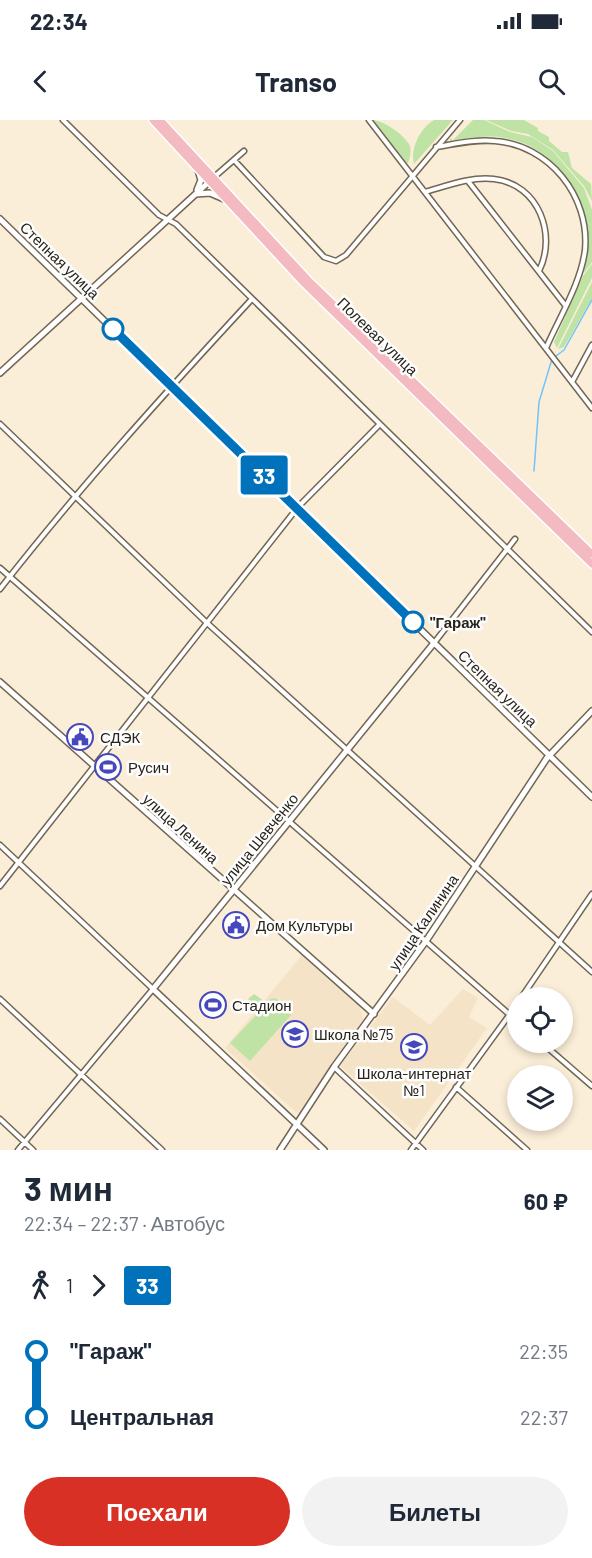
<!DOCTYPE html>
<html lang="ru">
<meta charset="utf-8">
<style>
body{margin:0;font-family:Barlow,sans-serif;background:#f2f2f3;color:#1f2937;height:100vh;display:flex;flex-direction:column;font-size:22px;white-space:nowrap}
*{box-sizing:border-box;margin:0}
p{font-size:20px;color:#747a83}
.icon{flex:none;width:33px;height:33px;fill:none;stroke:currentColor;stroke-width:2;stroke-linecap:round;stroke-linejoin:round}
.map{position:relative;height:1030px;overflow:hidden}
.side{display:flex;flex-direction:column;background:#fff;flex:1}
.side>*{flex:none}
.badge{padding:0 12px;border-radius:4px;font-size:21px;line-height:39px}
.tools{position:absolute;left:507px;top:867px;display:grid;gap:12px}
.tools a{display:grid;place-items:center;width:66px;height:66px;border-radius:50%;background:#fff;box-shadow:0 3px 9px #0003;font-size:30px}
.map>.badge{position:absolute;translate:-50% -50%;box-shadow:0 0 0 3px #fff}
.legs{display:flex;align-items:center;gap:9px;height:66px;padding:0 24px;font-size:20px}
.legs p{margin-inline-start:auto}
.head{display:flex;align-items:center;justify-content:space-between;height:102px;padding:0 24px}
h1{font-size:33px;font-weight:700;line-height:45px}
.action{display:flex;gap:12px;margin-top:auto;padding:12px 24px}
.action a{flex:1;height:69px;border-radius:36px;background:#d93025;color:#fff;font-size:24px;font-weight:700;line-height:69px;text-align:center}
.action a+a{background:#f2f2f3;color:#1f2937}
ul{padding:0 24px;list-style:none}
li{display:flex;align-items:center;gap:21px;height:66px;font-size:22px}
li i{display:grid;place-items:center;width:9px;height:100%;margin:0 8px;background:currentColor}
li i::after{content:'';width:15px;height:15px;margin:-8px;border:4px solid;border-radius:50%;background:#fff}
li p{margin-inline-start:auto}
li:first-child i{background:linear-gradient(#0000 50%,currentColor 0)}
li:last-child i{background:linear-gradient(currentColor 50%,#0000 0)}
.status{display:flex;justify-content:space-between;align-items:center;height:42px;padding:0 30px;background:#fff;direction:ltr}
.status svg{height:16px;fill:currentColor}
header{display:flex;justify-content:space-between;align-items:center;height:78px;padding:0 24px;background:#fff;font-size:27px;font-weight:700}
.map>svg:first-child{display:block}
</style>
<div class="status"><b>22:34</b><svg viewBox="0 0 49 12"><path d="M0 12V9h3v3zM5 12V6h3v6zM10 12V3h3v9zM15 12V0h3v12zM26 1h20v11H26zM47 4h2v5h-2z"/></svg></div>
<header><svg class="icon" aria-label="back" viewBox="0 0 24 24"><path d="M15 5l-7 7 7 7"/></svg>Transo<svg class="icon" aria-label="search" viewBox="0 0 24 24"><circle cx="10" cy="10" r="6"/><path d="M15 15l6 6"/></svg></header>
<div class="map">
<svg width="592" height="1030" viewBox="0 0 592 1030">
<rect width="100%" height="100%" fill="#fbeed8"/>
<!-- built -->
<path fill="#f4e3c7" d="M302,835l58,52 3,12 -65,95 -73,-66z
M463,869l15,9 -9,19 18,11 -73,103 -74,-65 53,-69 37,28z"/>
<!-- green -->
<path fill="#bee3a5" d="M371,0c12,0 31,13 38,24 3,5 1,14 -1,19h-3z
M434,0h19l-39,44c-4,-15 6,-36 20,-44z
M473,0h11l26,12 22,5 21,14 31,37 8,22v52l-8,11c8,-60 -16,-123 -79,-135 -19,-4 -36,1 -55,3v-3l3,2z
M486,0h38l14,8v3l11,6v4l13,11h6l4,16 19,16 1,17 -8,-15 -31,-36 -25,-16 -17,-3z
M592,144v14l-35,70 -3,-6 29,-66z
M592,162v17l-28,48 -6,2z
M254,874l10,7 11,-3 12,8 4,9 -41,46 -20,-18 30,-32 -12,-12z"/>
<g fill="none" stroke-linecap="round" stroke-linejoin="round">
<!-- stream -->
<path stroke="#6fc4fe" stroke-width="1.5" d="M534,351l5,-69 13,-43 12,-9 28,-50"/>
<defs>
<path id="street" d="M63,0l96,95 17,9 416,408
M369,0l223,288
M436,27c19,-3 39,-8 59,-6 54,4 95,55 90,109 -4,33 -26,68 -39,98
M234,40l90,97 12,4 10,-6 114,-135
M213,58l31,-27
M468,61l97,124
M425,72c21,-6 47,-16 69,-13 45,5 63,56 45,92
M572,262l20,-37
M0,304l206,198 386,350
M0,448l518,454
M0,469c79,-101 164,-195 251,-289
M434,523l81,-104
M0,725l153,144 -135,161
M0,766l298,-379 81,-82
M521,878l71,-104
M0,879l162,151
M541,922l51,44
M334,947l89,83
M456,967l71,63
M0,999l33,31
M411,1030l107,-147"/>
<path id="secondary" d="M197,70l4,-10 -3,-10
M196,74l14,-1 14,6
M0,99l592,578
M0,253l211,-193
M0,562l374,332
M280,1030l54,-83 92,-126 121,-183 45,-47
M324,1030l-171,-161 281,-346"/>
<path id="highway" d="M153,0l151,163 288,281
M160,0l148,160 284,274"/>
</defs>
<!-- street casing -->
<use href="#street" stroke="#726654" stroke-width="7"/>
<!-- secondary casing -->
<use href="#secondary" stroke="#726654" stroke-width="8"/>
<!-- highway casing -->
<use href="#highway" stroke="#fff" stroke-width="10"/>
<!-- street -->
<use href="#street" stroke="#fff" stroke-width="4"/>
<!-- secondary -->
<use href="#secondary" stroke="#fff" stroke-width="5"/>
<!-- highway -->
<use href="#highway" stroke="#f4bac1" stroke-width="7"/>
</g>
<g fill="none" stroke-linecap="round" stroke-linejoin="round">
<defs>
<path id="line-1" d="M113,209l300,293"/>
</defs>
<!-- line-1 casing -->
<use href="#line-1" stroke="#fff" stroke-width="14"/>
<!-- line-1 -->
<use href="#line-1" stroke="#0072bc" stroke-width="9"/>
</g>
<!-- icons -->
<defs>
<symbol id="civic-ring" viewBox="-11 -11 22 22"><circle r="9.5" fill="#fdfdfd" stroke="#4647bc" stroke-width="1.5"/><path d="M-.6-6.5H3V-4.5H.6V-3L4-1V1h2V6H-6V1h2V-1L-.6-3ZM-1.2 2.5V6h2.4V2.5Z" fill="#4647bc"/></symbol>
<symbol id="stadium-ring" viewBox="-11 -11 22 22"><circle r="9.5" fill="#fdfdfd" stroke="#4647bc" stroke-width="1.5"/><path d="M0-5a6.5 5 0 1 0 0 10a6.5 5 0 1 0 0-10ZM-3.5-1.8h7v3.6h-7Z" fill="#4647bc"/></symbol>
<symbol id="school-ring" viewBox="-11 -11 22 22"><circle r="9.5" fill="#fdfdfd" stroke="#4647bc" stroke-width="1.5"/><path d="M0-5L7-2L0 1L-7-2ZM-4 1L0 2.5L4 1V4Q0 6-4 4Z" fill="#4647bc"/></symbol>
</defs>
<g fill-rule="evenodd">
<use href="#civic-ring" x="65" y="602" width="30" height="30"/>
<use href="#stadium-ring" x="93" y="632" width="30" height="30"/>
<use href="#civic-ring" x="221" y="790" width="30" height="30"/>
<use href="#stadium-ring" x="198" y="870" width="30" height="30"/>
<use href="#school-ring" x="280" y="899" width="30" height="30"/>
<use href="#school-ring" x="399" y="912" width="30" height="30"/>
</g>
<!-- markers -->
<g fill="#fff" stroke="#0072bc" stroke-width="3">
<circle cx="113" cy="209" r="10"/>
<circle cx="413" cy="502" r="10"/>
</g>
<g text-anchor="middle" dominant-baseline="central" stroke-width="5" stroke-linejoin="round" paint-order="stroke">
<!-- street labels -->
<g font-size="15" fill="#28231b" stroke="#fdfdfd">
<text transform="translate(60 140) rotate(44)">Степная улица</text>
<text transform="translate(378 216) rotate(44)">Полевая улица</text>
<text transform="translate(498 568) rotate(44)">Степная улица</text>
<text transform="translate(181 708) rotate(42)">улица Ленина</text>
<text transform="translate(259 719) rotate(-51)">улица Шевченко</text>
<text transform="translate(423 802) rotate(-56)">улица Калинина</text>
</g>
<!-- stop labels -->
<g font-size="15" font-weight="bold" fill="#28231b" stroke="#fdfdfd" text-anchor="start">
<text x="430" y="502">"Гараж"</text>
</g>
<!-- poi labels -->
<g font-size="15" fill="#28231b" stroke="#fdfdfd" text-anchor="start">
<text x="100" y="617">СДЭК</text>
<text x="128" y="647">Русич</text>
<text x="256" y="805">Дом Культуры</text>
<text x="232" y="885">Стадион</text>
<text x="314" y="914">Школа №75</text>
<text x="414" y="953" text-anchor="middle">Школа-интернат<tspan x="414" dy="17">№1</tspan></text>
</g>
</g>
</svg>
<div class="tools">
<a><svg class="icon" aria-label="locate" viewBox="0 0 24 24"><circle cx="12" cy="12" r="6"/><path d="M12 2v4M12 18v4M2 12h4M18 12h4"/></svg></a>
<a><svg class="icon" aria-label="layers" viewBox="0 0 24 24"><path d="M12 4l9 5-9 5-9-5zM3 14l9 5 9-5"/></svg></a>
</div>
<b class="badge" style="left:264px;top:355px;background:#0072bc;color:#fff">33</b>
</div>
<section class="side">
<div class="head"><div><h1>3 мин</h1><p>22:34 – 22:37 · Автобус</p></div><b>60 ₽</b></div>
<div class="legs"><svg class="icon" aria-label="walk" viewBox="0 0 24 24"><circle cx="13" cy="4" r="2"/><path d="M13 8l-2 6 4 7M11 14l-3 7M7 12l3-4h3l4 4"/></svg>1<svg class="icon" aria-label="forward" viewBox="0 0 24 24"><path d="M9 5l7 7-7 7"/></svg><b class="badge" style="background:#0072bc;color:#fff">33</b></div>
<ul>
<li><i style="color:#0072bc"></i><b>&quot;Гараж&quot;</b><p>22:35</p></li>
<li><i style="color:#0072bc"></i><b>Центральная</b><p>22:37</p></li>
</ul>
<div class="action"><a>Поехали</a><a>Билеты</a></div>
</section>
